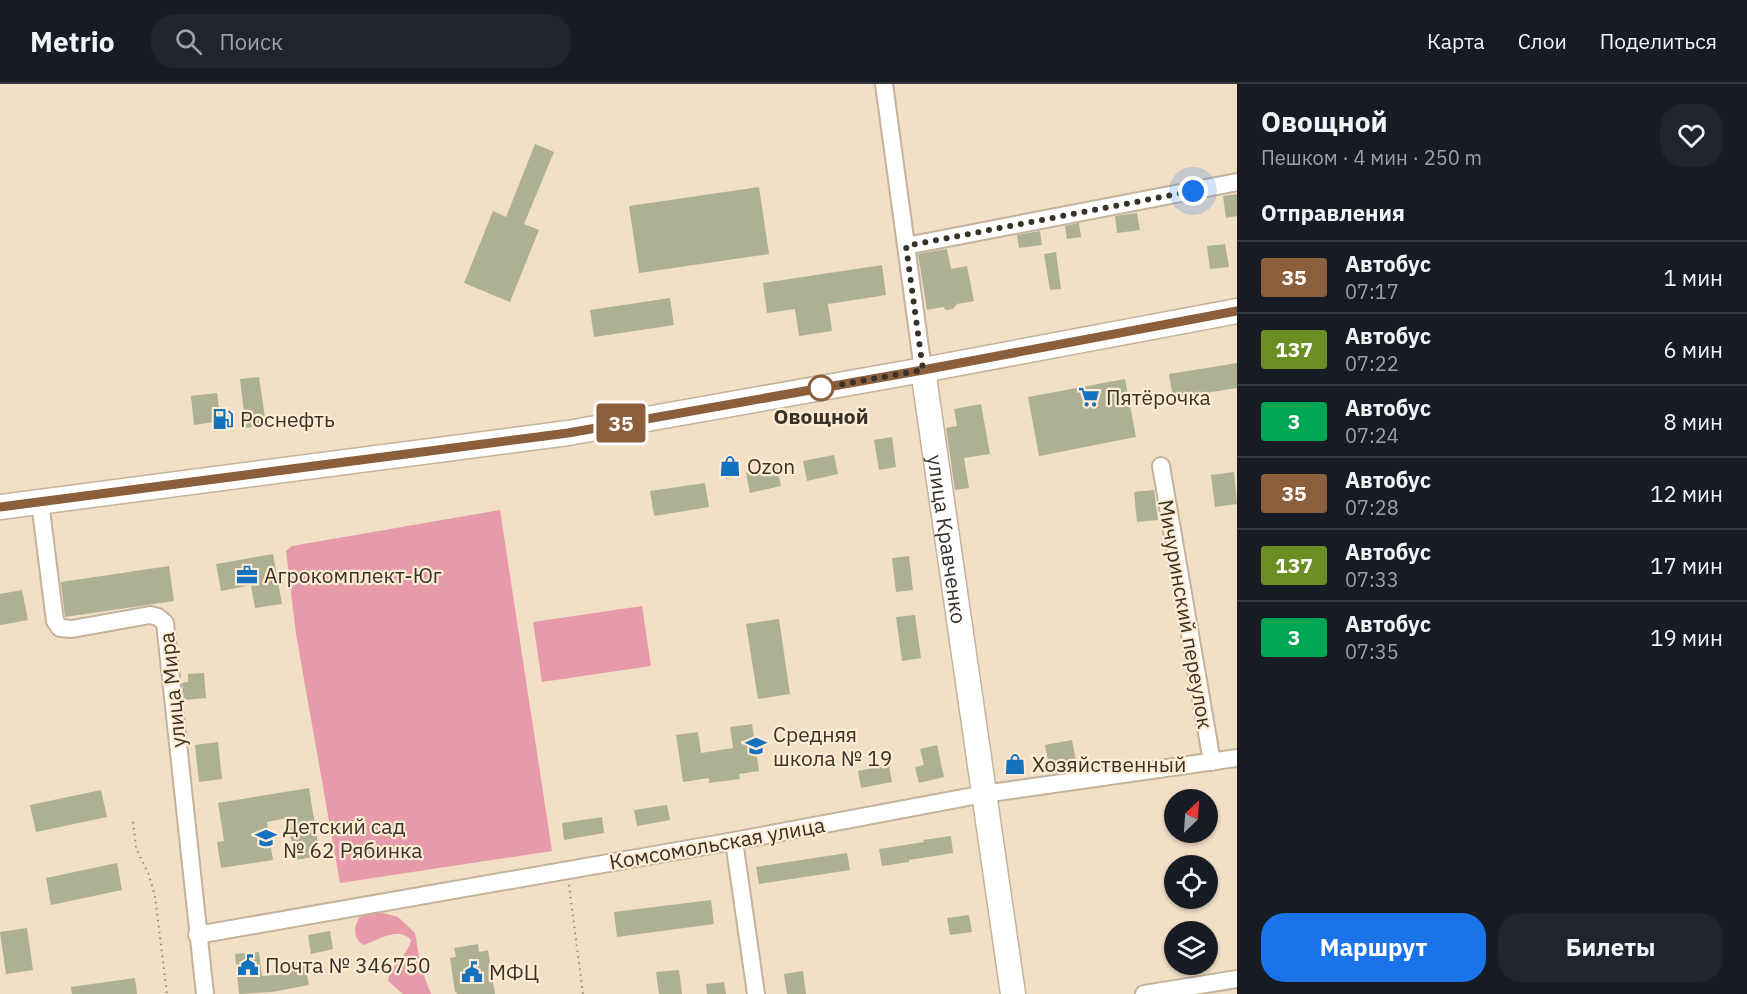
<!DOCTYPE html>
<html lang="ru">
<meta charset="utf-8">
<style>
body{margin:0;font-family:"IBM Plex Sans",sans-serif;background:#20242c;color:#f1f3f6;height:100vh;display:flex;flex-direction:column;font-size:22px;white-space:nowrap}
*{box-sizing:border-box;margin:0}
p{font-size:20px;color:#9ea1a6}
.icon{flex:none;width:33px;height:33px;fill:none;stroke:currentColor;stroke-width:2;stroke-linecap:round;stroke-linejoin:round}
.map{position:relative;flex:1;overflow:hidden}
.details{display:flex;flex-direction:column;background:#171b24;width:510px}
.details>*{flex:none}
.badge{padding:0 12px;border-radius:4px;font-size:21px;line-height:39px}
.needle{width:39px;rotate:25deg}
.buttons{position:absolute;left:1164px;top:705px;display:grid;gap:12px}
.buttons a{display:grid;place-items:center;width:54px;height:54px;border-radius:50%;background:#171b24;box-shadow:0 2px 4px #0004;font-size:30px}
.you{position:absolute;width:30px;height:30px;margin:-15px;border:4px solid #fff;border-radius:50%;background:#1a73e8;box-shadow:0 0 0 9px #1a73e833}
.map>.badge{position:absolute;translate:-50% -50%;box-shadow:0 0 0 3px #fff}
h2{padding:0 24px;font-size:22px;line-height:54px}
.round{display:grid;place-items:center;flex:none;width:63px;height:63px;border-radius:24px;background:#20242c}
.head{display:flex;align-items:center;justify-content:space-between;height:102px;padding:0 24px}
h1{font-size:28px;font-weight:700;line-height:45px}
.cta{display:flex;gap:12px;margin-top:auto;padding:12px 24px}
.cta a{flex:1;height:69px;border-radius:24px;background:#1a73e8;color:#fff;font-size:24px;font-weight:700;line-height:69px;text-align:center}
.cta a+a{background:#20242c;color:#f1f3f6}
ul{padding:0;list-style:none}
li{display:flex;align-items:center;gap:18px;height:72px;padding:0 24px;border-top:2px solid #363941}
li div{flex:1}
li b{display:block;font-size:22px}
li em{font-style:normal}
li .badge{min-width:66px;font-weight:700;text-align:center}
header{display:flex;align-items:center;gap:36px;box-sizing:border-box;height:84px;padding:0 30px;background:#171b24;border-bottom:2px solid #363941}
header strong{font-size:28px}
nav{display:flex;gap:33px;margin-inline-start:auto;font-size:21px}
.search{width:420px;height:54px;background:#20242c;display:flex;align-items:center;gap:15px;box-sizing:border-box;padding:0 21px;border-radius:24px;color:#9ea1a6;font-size:22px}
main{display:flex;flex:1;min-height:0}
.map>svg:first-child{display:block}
</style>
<header>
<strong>Metrio</strong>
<div class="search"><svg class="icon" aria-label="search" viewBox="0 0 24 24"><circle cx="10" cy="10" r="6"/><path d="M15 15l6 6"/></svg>Поиск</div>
<nav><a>Карта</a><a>Слои</a><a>Поделиться</a></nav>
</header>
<main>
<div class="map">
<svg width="1237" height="910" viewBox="0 0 1237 910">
<rect width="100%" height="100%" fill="#f1dfc6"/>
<!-- green -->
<path fill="#e79aaa" d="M500,426l52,341 -212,32 -44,-249 -10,-83 6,-5z
M642,522l9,60 -109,16 -9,-60z
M376,827l22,6 17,16 6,35 10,26h-28l-15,-13c2,-16 20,-25 23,-41 -11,-14 -34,0 -47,5 -13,-5 -11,-27 2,-32 3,-2 6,-1 10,-2z"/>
<!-- building -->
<path fill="#aeb094" d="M535,60l19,8 -30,72 15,6 -29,72 -46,-19 29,-72 13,6z
M759,103l10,67 -130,19 -10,-67z
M1237,110v22l-11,2 -3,-22z
M1137,129l3,17 -23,3 -2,-17z
M1079,139l2,14 -14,2 -2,-13z
M1040,147l2,14 -23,3 -2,-13z
M1225,160l4,23 -19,2 -3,-23z
M947,165l4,20 16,-3 7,35 -17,3 -4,5 -7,1 -3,-3 -16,3 -9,-56z
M1056,168l5,37 -11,1 -6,-36z
M882,181l4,30 -58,9 4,27 -33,5 -4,-27 -28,4 -4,-30z
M670,214l4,27 -80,12 -4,-27z
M1237,279v25l-64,10 -4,-24z
M259,293l7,48 -20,3 -6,-49z
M1125,295l11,58 -97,19 -11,-59z
M217,309l4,28 -27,4 -3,-29z
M981,320l9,50 -26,4 5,30 -14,2 -9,-62 11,-2 -3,-17z
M892,353l4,30 -17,3 -5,-30z
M834,371l4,19 -31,7 -4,-20z
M738,377l3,15 -15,3 -4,-15z
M777,383l4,19 -31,7 -4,-20z
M1234,388l3,32 -22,3 -4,-32z
M705,399l4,24 -55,9 -4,-25z
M1154,406l4,30 -21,2 -3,-30z
M273,470l9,50 -27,4 -4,-23 -30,6 -5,-27z
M909,472l4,34 -17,2 -4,-34z
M169,482l5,35 -109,16 -4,-35z
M22,506l6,30 -28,5v-31z
M915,531l6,43 -19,3 -6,-44z
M779,535l11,75 -32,5 -12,-75z
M204,589l2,25 -22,2 -2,-17 6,-1v-8z
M752,640l7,47 -20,3 1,5 -31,4v-5l-26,4 -7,-47 22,-3 3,21 32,-5 -3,-21z
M1072,656l4,21 -27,5 -4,-21z
M218,658l4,37 -23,3 -4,-37z
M937,661l7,32 -25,6 -4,-16 9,-2 -4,-16z
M889,681l3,17 -31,6 -3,-17z
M309,704l11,68 -25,4 -8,-42 -20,4 6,38 -52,8 -4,-26 7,-1 -6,-38z
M101,706l6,27 -71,15 -6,-27z
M667,721l3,15 -33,6 -3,-16z
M602,733l2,16 -40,7 -2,-17z
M951,752l2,17 -44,7v2l-27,4 -3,-17 45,-7 -1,-2z
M847,769l3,17 -91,14 -3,-17z
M117,779l5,27 -71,15 -5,-27z
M711,816l3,24 -97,13 -3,-25z
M969,831l3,17 -22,3 -3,-17z
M27,844l6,42 -27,4 -6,-42z
M330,847l3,18 -22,5 -3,-19z
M478,860l1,8 9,-2 7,44h-37l-3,-2 -5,-34 6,-1 -2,-9z
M259,868l3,24 26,-2 -2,-10 18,-4 5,25 -37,7 -33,2 -4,-40z
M679,886l3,24h-23l-3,-22z
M803,887l3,23h-19l-3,-20z
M135,894l2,16h-65l-1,-7z
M724,898l2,12h-19l-1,-10z"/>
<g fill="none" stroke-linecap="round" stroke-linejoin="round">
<defs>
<path id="street" d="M884,0l39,286
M906,162l331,-64
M1161,382l51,296
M40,418l15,119 5,7 12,1 78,-14 8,2 7,6 40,371
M734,757l22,153
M197,851l537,-94 250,-47 253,-36
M1144,910l93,-15"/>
<g id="secondary">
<path id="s1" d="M923,286l90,624"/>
<path d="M0,423l568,-74 355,-63 314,-59"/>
</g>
</defs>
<!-- street casing -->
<use href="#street" stroke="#c4b29a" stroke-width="20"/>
<!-- secondary casing -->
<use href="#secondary" stroke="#c4b29a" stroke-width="27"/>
<!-- path -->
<path stroke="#958877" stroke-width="2" stroke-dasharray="1.5 4.5" stroke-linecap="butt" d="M133,738l3,26 13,27 6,21 12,98
M569,801l14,109"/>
<!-- street -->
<use href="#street" stroke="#fff" stroke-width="16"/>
<!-- secondary -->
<use href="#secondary" stroke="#fff" stroke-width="24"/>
</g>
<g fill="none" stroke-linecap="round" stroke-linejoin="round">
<defs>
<path id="line" d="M0,423l568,-74 355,-63 314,-59"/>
</defs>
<!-- line casing -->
<use href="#line" stroke="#fff" stroke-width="14"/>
<!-- line -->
<use href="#line" stroke="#8b5e3c" stroke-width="9"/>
<!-- walk -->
<path stroke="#393228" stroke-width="6" stroke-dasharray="0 10.8" d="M821,304l102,-18 -17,-124 287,-55"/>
</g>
<!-- icons -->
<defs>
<symbol id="supermarket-bare" viewBox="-9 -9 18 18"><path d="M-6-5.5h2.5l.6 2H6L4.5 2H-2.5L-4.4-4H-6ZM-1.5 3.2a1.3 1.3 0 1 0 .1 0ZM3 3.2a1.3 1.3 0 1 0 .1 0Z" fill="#1472bf" stroke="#ffecd3" stroke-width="2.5" paint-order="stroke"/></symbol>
<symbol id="fuel-bare" viewBox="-9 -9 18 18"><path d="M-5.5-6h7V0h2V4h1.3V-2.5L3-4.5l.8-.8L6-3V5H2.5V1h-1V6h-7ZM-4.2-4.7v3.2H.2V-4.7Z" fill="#1472bf" stroke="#ffecd3" stroke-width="2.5" paint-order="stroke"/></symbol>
<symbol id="shop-bare" viewBox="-9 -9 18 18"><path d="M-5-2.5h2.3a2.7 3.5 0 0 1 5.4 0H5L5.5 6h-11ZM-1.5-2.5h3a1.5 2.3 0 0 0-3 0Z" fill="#1472bf" stroke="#ffecd3" stroke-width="2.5" paint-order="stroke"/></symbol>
<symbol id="office-bare" viewBox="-9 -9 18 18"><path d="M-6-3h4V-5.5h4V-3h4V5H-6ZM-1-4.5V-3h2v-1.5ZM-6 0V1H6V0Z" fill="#1472bf" stroke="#ffecd3" stroke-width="2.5" paint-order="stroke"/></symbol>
<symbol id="school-bare" viewBox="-9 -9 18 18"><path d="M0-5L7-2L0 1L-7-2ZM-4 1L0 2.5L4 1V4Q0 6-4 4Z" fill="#1472bf" stroke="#ffecd3" stroke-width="2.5" paint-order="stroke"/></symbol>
<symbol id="civic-bare" viewBox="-9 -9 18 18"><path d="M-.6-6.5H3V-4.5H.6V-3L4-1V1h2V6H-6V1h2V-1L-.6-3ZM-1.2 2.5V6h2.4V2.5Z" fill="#1472bf" stroke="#ffecd3" stroke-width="2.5" paint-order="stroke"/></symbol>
</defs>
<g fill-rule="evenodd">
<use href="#supermarket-bare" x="1074" y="298" width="30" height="30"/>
<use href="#fuel-bare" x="208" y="320" width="30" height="30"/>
<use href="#shop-bare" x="715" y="367" width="30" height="30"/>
<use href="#office-bare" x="232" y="476" width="30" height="30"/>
<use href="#school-bare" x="741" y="647" width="30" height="30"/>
<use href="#shop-bare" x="1000" y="665" width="30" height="30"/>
<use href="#school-bare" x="251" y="739" width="30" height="30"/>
<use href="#civic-bare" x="233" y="866" width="30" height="30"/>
<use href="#civic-bare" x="457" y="873" width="30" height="30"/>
</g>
<!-- markers -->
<circle fill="#fff" stroke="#8b5e3c" stroke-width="3" cx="821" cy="304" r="12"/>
<g text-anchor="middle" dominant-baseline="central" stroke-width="4.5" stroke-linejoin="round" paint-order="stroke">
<!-- poi labels -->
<g font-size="21" fill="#393228" stroke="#ffecd3" text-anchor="start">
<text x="1106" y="313">Пятёрочка</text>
<text x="240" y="335">Роснефть</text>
<text x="747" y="382">Ozon</text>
<text x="264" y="491">Агрокомплект-Юг</text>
<text x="773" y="650">Средняя<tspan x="773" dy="24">школа № 19</tspan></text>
<text x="1032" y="680">Хозяйственный</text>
<text x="283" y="742">Детский сад<tspan x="283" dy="24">№ 62 Рябинка</tspan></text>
<text x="265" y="881">Почта № 346750</text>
<text x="489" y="888">МФЦ</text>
</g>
<!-- stop labels -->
<g font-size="21" font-weight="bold" fill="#393228" stroke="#ffecd3">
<text x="821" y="332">Овощной</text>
</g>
<!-- street labels -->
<g font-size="21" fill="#393228" stroke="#ffecd3">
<text stroke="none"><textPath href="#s1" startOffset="171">улица Кравченко</textPath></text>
<text transform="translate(1186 530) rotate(80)">Мичуринский переулок</text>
<text transform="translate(172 606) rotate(-96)">улица Мира</text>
<text transform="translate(717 759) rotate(-10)">Комсомольская улица</text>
</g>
</g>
</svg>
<div class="buttons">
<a><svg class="needle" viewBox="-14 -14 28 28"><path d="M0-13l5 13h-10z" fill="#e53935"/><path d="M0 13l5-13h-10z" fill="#9ea1a6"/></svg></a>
<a><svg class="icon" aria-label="locate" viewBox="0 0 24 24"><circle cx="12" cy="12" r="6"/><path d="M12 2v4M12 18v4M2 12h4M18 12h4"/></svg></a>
<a><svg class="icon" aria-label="layers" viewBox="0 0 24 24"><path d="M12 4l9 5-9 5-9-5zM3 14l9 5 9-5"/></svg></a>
</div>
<div class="you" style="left:1193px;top:107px"></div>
<b class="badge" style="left:621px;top:339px;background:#8b5e3c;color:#fff">35</b>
</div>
<section class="details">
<div class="head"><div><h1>Овощной</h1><p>Пешком · 4 мин · 250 m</p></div><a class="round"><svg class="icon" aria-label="heart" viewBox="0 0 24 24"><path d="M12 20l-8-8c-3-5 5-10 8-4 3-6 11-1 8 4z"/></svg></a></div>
<h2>Отправления</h2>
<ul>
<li><span class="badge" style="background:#8b5e3c;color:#fff">35</span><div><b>Автобус</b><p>07:17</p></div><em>1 мин</em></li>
<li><span class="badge" style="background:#6b8e23;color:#fff">137</span><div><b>Автобус</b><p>07:22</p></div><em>6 мин</em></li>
<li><span class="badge" style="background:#00a651;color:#fff">3</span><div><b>Автобус</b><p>07:24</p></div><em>8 мин</em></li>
<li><span class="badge" style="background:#8b5e3c;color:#fff">35</span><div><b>Автобус</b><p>07:28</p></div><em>12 мин</em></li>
<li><span class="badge" style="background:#6b8e23;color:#fff">137</span><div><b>Автобус</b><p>07:33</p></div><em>17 мин</em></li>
<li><span class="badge" style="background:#00a651;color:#fff">3</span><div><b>Автобус</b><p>07:35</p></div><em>19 мин</em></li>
</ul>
<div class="cta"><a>Маршрут</a><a>Билеты</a></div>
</section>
</main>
